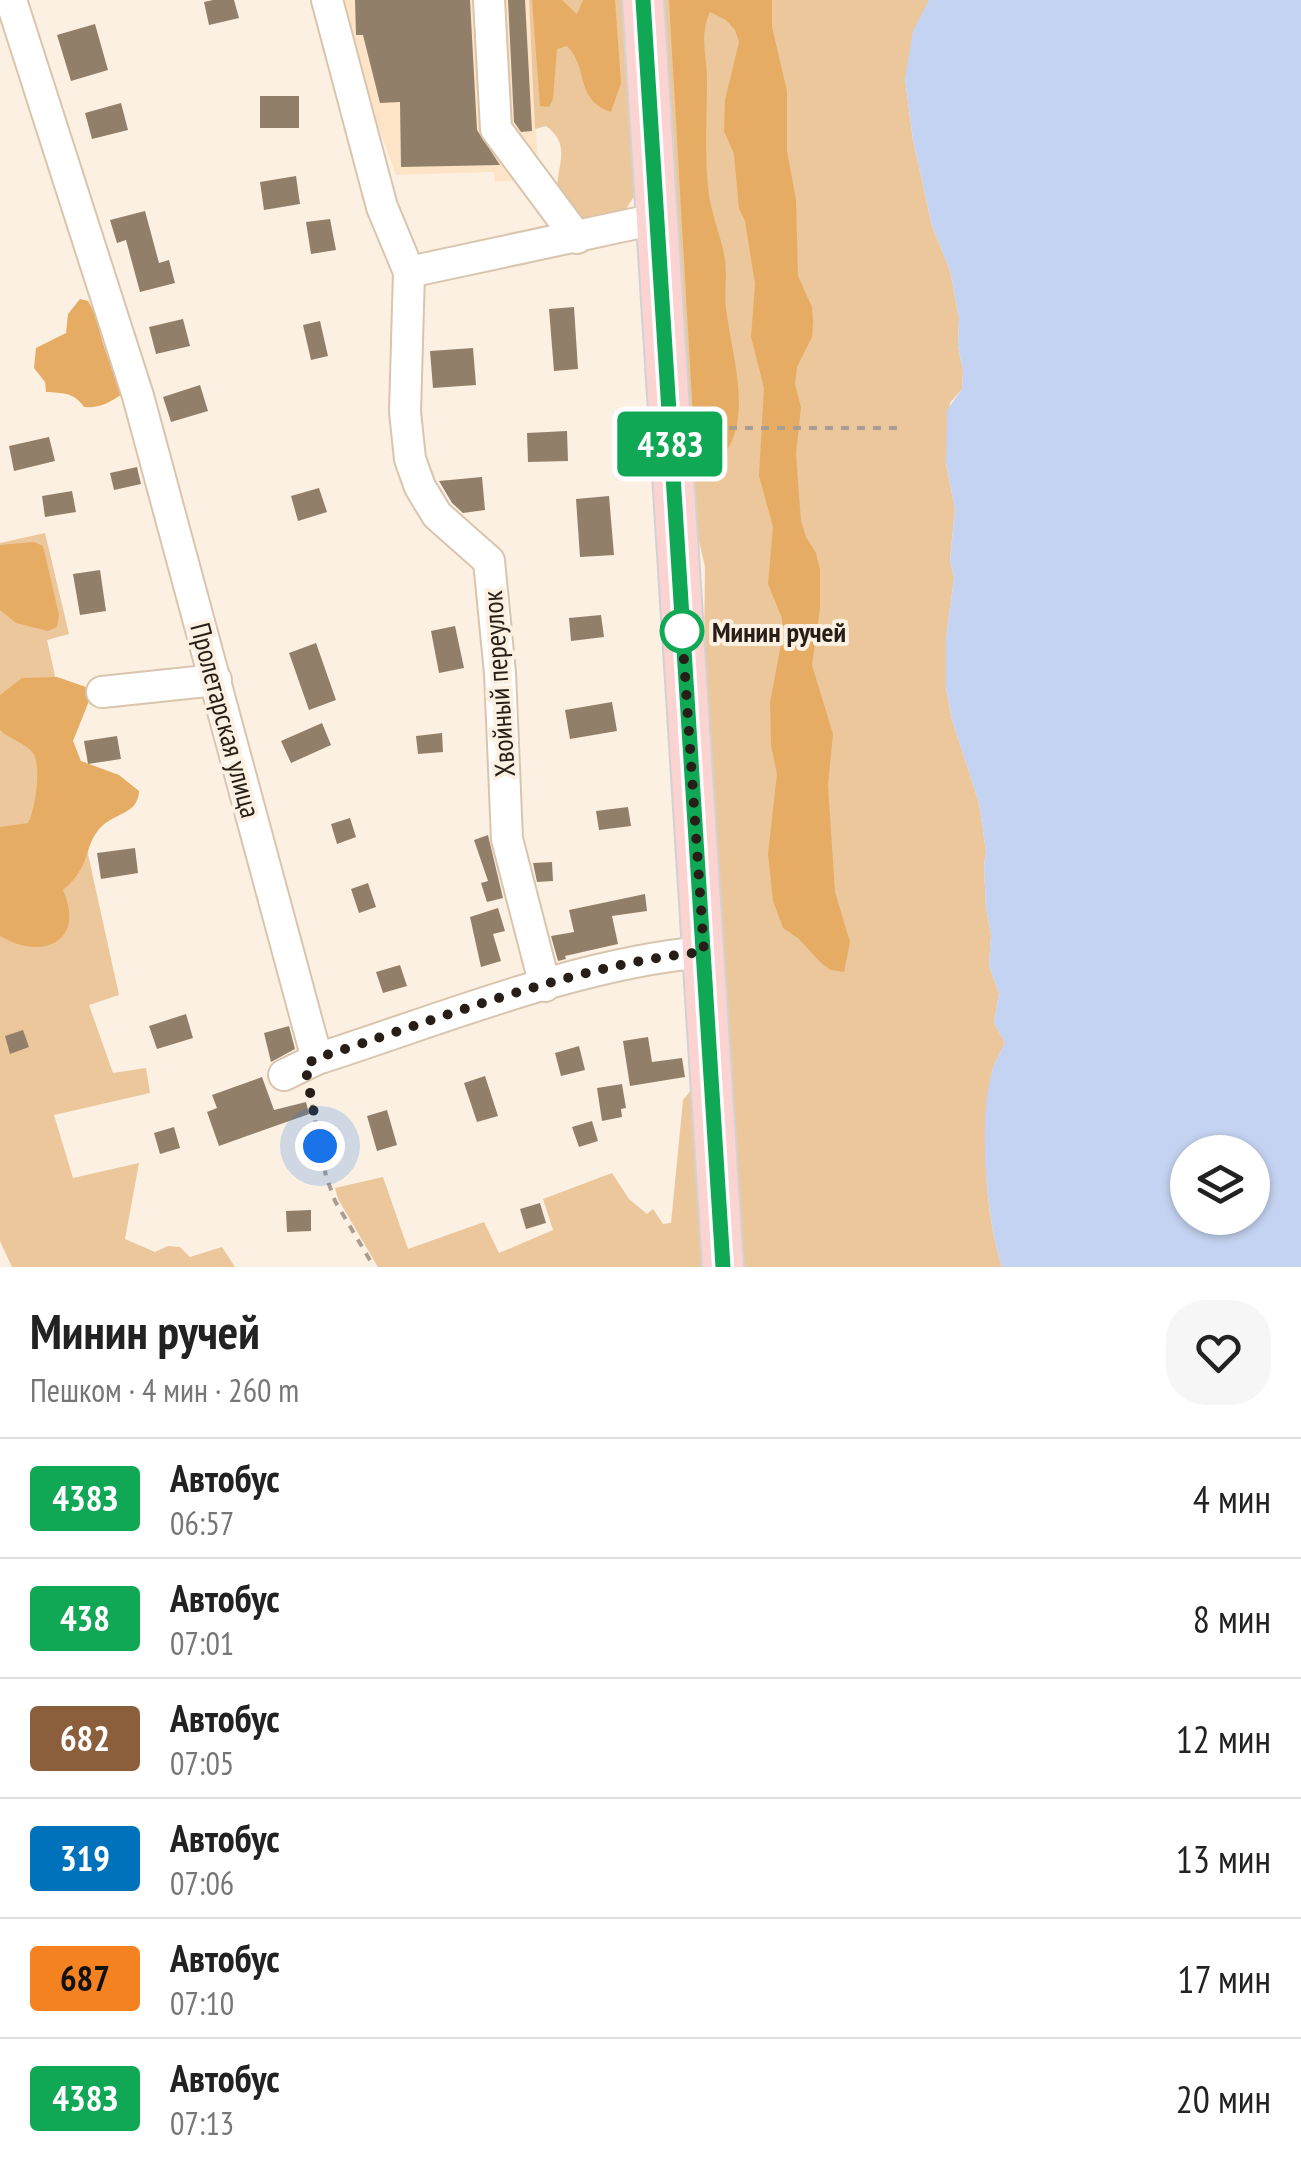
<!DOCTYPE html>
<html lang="ru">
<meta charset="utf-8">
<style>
body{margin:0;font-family:"PT Sans Narrow",sans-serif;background:#f6f6f6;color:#222;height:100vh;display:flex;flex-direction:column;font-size:38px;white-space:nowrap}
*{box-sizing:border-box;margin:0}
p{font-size:32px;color:#767676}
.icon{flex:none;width:55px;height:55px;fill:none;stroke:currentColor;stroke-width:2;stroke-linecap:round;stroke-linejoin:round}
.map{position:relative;height:1267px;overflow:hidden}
.details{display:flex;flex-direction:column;background:#fff;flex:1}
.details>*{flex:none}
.badge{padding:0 20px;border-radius:8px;font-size:35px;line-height:65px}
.controls{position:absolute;left:1170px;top:1135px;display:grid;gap:20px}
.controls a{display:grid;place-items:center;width:100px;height:100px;border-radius:50%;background:#fff;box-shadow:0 2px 8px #0004;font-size:50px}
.you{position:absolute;width:50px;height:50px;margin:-25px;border:8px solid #fff;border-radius:50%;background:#1a73e8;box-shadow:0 0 0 15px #1a73e833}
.map>.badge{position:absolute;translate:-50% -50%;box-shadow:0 0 0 5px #fff}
.round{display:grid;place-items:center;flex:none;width:105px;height:105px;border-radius:40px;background:#f6f6f6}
.overview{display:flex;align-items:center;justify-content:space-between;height:170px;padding:0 30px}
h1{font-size:48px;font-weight:700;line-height:75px}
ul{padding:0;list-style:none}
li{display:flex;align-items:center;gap:30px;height:120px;padding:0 30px;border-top:2px solid #e0e0e0}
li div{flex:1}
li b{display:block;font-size:38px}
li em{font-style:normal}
li .badge{min-width:110px;font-weight:700;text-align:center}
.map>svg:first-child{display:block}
</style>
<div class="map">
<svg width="1301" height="1267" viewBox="0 0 1301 1267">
<rect width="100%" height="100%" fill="#fcf0e2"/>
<!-- built -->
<path fill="#fee4c7" d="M341,0h188l9,169 -17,11 -26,2 -1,-10 -98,3 -53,-145z"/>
<!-- green -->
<path fill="#ecc79c" d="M529,0h94l13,193 -14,23 -32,7 -19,-7c-5,-9 -15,-20 -14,-30 2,-25 13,-42 -11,-60l-11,3z
M660,0h269l-24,79 8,61 19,86 18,44 9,48 -1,28 5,26 -1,17 -12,14 -4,60 9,46 -5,51 4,18 -8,60v50l6,32 27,83 7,48 -2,16 2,41 5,27 -2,31 10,27 -5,30 11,20c-4,9 -11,19 -13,29 -11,58 -8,139 10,195h-263l-35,-618 1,-82 -17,-74z
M45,533l24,101 -22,6 10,45 -20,25 49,135 33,150 -30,10 24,68 33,-5 4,25 -96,22 19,63 66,-15 -14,76 30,13 13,-6 12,1 10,10 32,-10 13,20h-223l-12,-26v-698z
M696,1084l14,183h-332l-40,-68 -3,-11 48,-11 25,72 76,-27 15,31 54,-23 -10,-31 69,-26 17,26 18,15 6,-5 10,15 8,-1 12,-123z"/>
<!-- forest -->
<path fill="#e6ac64" d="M532,0h30l15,14 6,-14h32l6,83 -10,29c-37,-13 -21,-42 -44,-66l-10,3 -4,50 -4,8 -9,-1z
M669,0h103v27l15,64v60l9,49 2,76 14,31 1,15 -1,15 -15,30 -2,17 6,23 -5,47 5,67 5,16 10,16 4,17v38l-8,57 21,69 -5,51 7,107 15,50 -6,30 -13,-2 -10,-7 -22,-24 -16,-11 -10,-27 -5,-47 9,-80 -6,-29 -1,-42 13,-70 -1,-15 -14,-34 5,-57 -14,-51 5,-88 -13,-51 4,-53 -10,-63 -6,-12 -5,-55 -10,-23 1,-31 14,-58 -4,-12 -9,-10 -16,-8c-11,24 -3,43 -3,68 0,38 -3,76 2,115 3,20 11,39 15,59 4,18 0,37 2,54 5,47 31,117 -9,154l-13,-1 -9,-9z
M80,299l8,2c8,13 10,24 14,39 5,18 15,36 20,54 -13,9 -22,14 -38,13 -10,-15 -22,-14 -38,-15l-1,-10 -11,-14 2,-20 30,-15 2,-19z
M34,542l9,4 16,69 -2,12 -9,4 -32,-8 -16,-13v-65z
M57,677l29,10 5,9 -18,45 8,20 38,14 20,16c-1,24 -24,21 -39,37 -17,19 -8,38 -37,62 23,52 -21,71 -63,46v-109l28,-4c7,-12 14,-58 5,-70 -7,-10 -24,-14 -33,-23v-35l22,-17z"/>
<!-- water -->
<path fill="#c4d3f1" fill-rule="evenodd" d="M929,0h372v1267h-299c-16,-49 -24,-146 -10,-195 2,-10 9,-20 13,-29l-11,-20 5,-30 -10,-27 2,-31 -5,-27 -2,-41 2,-16 -7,-48 -27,-83 -6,-32v-50l8,-60 -4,-18 5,-51 -9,-46 1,-53 15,-21 1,-17 -5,-26 1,-28 -9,-48 -18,-44 -19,-86 -8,-61 8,-48zM1252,1152v66h-64v-66z"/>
<!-- building -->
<path fill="#927f6a" d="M213,0h21l5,18 -30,7 -5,-23z
M355,0h115l7,130 23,35 -99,2 -1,-65 -20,1 -17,-68h-7z
M508,0h17l7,131 -11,1 -7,-10z
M95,24l13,46 -37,11 -14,-46z
M260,96h39v32h-39z
M121,103l7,27 -36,9 -7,-26z
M296,176l4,28 -36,6 -4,-28z
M145,211l14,52 10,-3 6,23 -35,9 -14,-52 -9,3 -7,-23z
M330,219l6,31 -25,4 -5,-32z
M574,307l4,62 -24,2 -5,-62z
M183,319l7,27 -34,8 -7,-27z
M320,321l8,35 -17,4 -8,-35z
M473,348l3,37 -43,3 -3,-37z
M200,385l8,26 -37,11 -8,-25z
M567,431l1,30 -40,1 -1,-29z
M49,437l6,24 -41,10 -5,-25z
M137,467l4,17 -27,6 -4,-17z
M482,477l3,33 -22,3 -11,-10 -13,-22z
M319,488l8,24 -29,9 -7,-25z
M72,491l4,21 -31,5 -3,-21z
M609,496l5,59 -34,2 -4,-58z
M100,570l6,41 -26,4 -7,-41z
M601,615l3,22 -33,4 -2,-23z
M455,626l9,42 -25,5 -8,-42z
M316,643l20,57 -27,10 -20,-57z
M612,702l5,29 -47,8 -5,-29z
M322,723l9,22 -40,18 -10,-22z
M442,733l1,19 -25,2 -2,-18z
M117,736l4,23 -33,5 -4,-23z
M628,807l3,19 -32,4 -3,-19z
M350,818l6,19 -19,7 -6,-20z
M488,835l15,63 -16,4 -6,-19 7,-2 -14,-41z
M135,848l3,25 -37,6 -4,-26z
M552,862l1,19 -16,1 -4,-19z
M368,883l8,24 -17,6 -8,-24z
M645,894l2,17 -35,5 6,28 -53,12 1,3 -8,2 -7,-25 23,-4 -5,-22z
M498,908l7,23 -12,3 8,27 -20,6 -11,-50z
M400,965l7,21 -24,7 -7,-21z
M186,1014l7,24 -36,11 -8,-23z
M289,1026l6,23 -24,13 -7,-29z
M23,1030l6,17 -19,7 -5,-18z
M648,1037l4,25 30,-4 3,19 -55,9 -7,-45z
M579,1046l6,24 -24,6 -6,-23z
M485,1076l13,40 -21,6 -13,-39z
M262,1077l12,33 32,-8 3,12 -90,32 -12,-34 10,-4 -5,-13z
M622,1084l4,24 -5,1 1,8 -20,4 -5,-33z
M387,1110l10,35 -20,6 -10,-35z
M592,1121l6,20 -19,6 -7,-20z
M174,1127l6,21 -20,6 -6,-21z
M540,1203l6,20 -20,6 -6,-20z
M311,1210v21l-24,1 -1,-21z"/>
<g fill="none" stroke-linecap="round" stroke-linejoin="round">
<defs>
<path id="minor" d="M11,0l127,396 179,663
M327,0l55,207 27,65 -4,140 5,47 10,28 17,28 52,46 11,112 7,166 38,147
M489,0l7,129 81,109
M409,272l247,-53
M102,692l114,-12
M284,1075l33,-16c122,-39 260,-96 387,-107"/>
<path id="major" d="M643,0l80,1267"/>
</defs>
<!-- minor casing -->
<use href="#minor" stroke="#d9c5ae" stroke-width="34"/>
<!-- major casing -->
<use href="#major" stroke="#d4d2d1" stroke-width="44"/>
<!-- path -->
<path stroke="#a99e93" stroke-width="4" stroke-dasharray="8 8" stroke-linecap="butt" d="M729,428h175
M309,1089l17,87 9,25 39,66"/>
<!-- minor -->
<use href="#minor" stroke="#fff" stroke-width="30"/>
<!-- major -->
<use href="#major" stroke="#fbd3d0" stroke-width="40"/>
</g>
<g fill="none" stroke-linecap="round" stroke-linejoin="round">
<defs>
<path id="line" d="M643,0l80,1267"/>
</defs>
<!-- line casing -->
<use href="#line" stroke="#fff" stroke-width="22"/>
<!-- line -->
<use href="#line" stroke="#10a855" stroke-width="15"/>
<!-- walk -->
<path stroke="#271f17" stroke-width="10" stroke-dasharray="0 18" d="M320,1146l-15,-81 12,-7c120,-38 262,-95 387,-106l-22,-321"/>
</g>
<!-- markers -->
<circle fill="#fff" stroke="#10a855" stroke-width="5" cx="682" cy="631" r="20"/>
<g text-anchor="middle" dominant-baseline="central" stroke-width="8" stroke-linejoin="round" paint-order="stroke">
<!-- stop labels -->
<g font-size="28" font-weight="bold" fill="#271f17" stroke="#fcf0e2" text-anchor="start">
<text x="712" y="631">Минин ручей</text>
</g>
<!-- street labels -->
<g font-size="28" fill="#271f17" stroke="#fcf0e2">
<text transform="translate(498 684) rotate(-94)">Хвойный переулок</text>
<text transform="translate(226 720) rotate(75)">Пролетарская улица</text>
</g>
</g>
</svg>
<div class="controls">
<a><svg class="icon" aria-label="layers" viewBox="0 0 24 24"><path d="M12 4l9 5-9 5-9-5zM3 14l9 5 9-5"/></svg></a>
</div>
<div class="you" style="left:320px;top:1146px"></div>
<b class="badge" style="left:670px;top:444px;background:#10a855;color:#fff">438З</b>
</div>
<section class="details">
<div class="overview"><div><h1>Минин ручей</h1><p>Пешком · 4 мин · 260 m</p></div><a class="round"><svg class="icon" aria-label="heart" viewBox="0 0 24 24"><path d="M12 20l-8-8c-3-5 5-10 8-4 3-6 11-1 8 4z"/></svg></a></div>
<ul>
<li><span class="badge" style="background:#10a855;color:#fff">438З</span><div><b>Автобус</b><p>06:57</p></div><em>4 мин</em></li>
<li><span class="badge" style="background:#10a855;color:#fff">438</span><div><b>Автобус</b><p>07:01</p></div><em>8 мин</em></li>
<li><span class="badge" style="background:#8b5e3c;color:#fff">682</span><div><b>Автобус</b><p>07:05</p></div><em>12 мин</em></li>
<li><span class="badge" style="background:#0072bc;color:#fff">319</span><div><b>Автобус</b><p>07:06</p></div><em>13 мин</em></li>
<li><span class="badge" style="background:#f58220;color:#111">687</span><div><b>Автобус</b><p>07:10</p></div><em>17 мин</em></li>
<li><span class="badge" style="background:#10a855;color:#fff">438З</span><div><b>Автобус</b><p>07:13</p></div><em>20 мин</em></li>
</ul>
</section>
